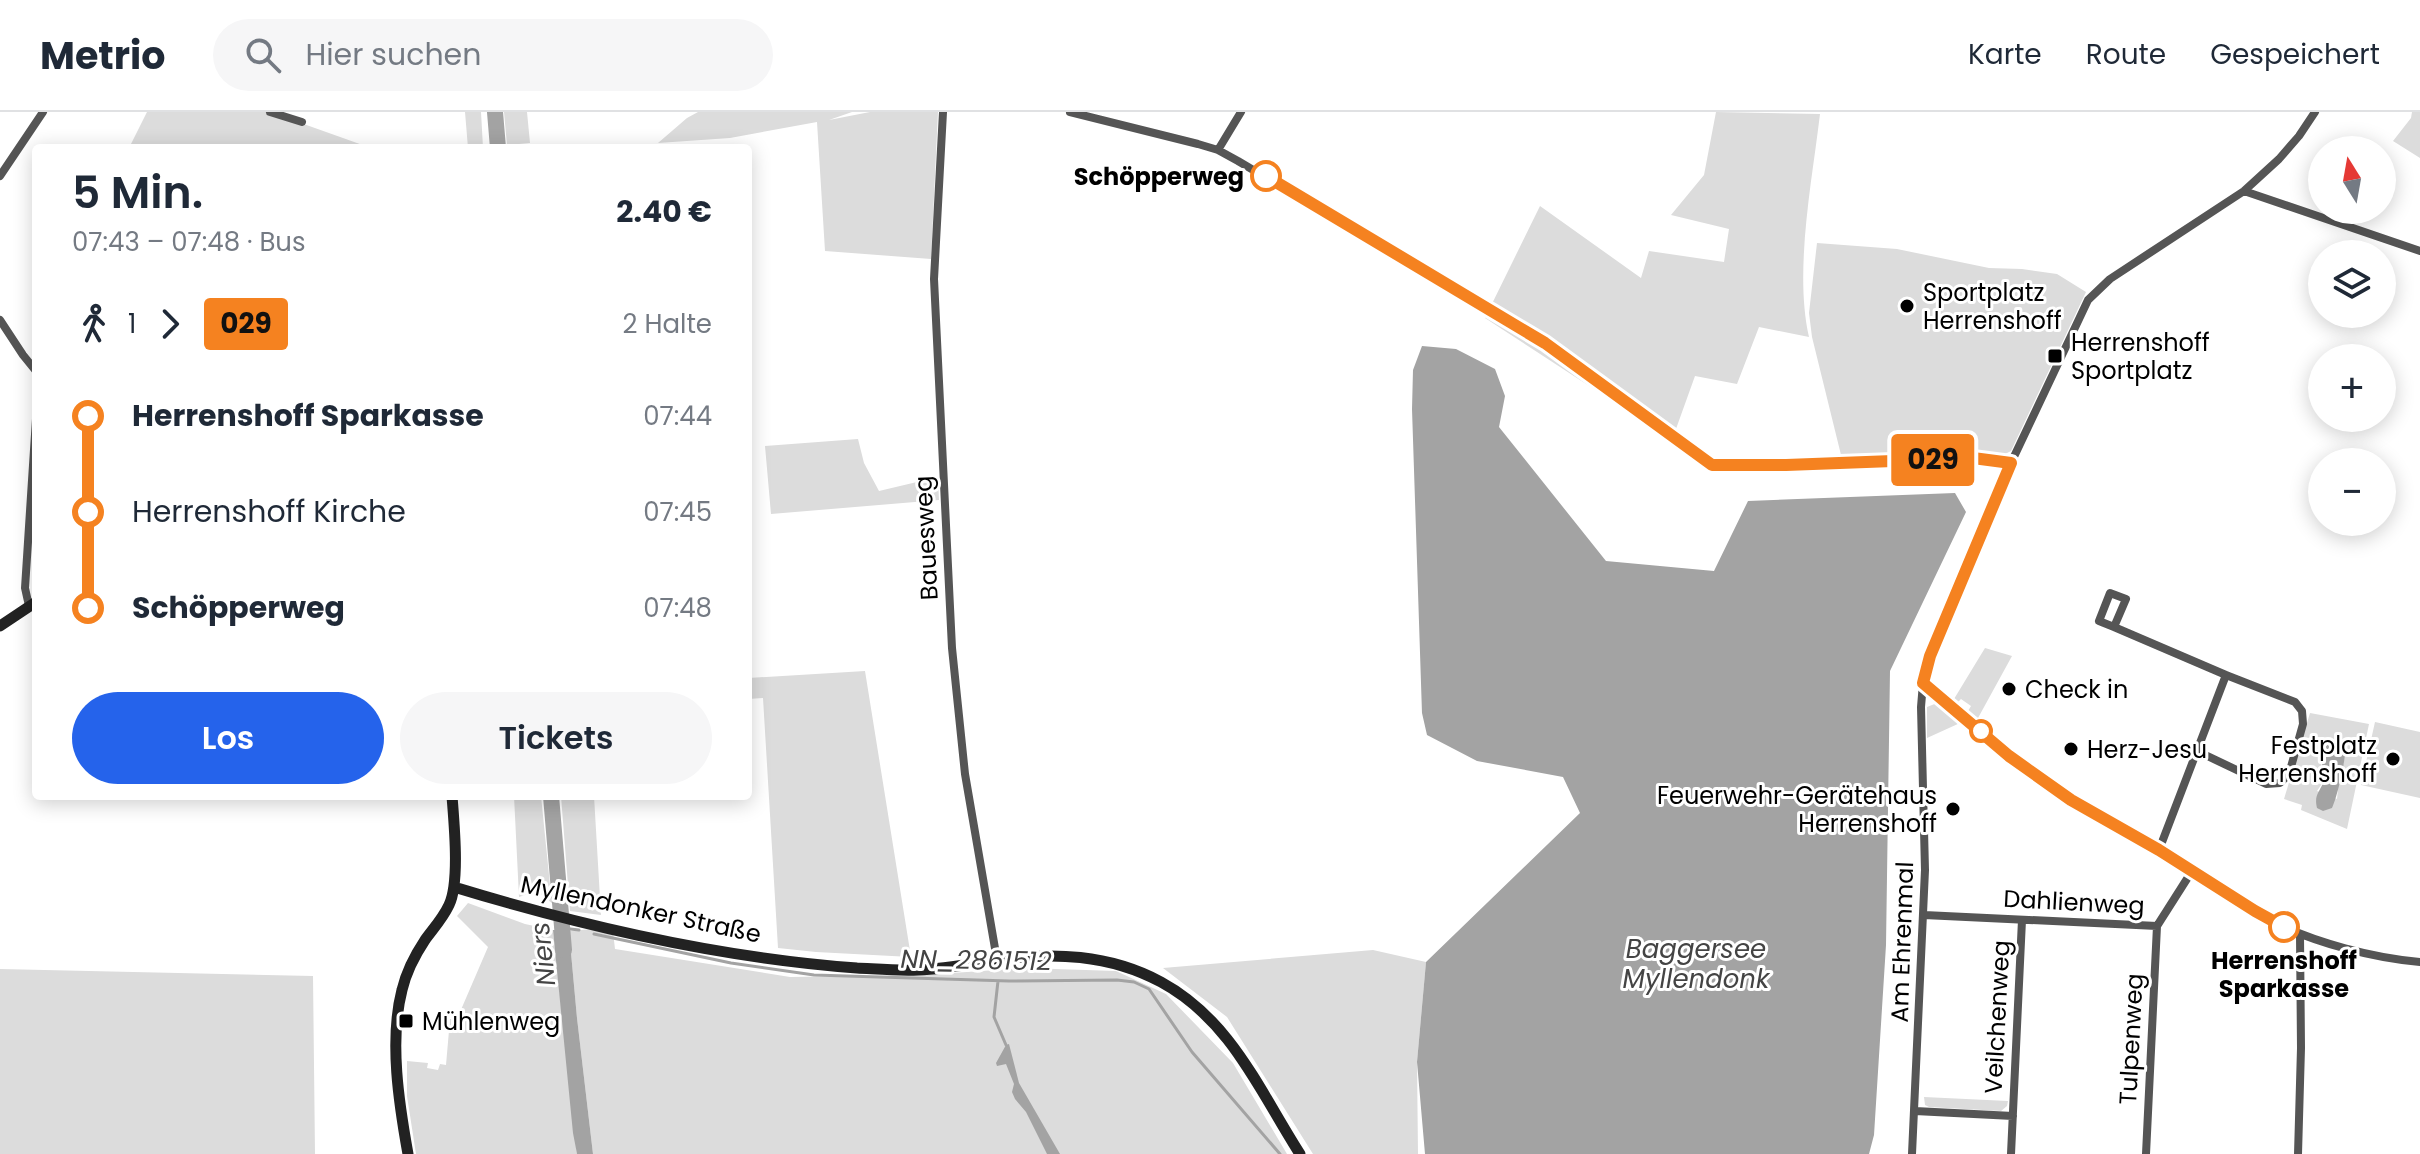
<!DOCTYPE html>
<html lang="de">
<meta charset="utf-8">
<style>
body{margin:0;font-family:Poppins,sans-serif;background:#f6f6f7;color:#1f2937;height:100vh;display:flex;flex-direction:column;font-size:30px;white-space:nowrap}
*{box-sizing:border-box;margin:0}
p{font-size:26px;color:#747a83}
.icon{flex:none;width:44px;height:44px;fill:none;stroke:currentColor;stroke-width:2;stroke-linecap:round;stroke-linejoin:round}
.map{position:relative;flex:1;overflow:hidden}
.sheet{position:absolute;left:32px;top:32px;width:720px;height:656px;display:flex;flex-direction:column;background:#fff;border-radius:8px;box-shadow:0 4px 20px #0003}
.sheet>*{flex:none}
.badge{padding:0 16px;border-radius:6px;font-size:28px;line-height:52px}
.needle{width:52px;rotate:349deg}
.fabs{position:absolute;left:2308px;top:24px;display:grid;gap:16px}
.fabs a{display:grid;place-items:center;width:88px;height:88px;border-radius:50%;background:#fff;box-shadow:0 4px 20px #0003;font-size:40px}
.map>.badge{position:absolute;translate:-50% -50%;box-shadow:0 0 0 4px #fff}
.legs{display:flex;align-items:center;gap:12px;height:88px;padding:0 40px;font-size:26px}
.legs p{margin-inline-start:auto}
.headline{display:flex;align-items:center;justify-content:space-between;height:136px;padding:0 40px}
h1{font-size:44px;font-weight:600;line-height:60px}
.primary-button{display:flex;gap:16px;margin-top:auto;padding:16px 40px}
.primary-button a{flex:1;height:92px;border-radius:48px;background:#2563eb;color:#fff;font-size:32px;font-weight:600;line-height:92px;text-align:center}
.primary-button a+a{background:#f6f6f7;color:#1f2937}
ul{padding:0 40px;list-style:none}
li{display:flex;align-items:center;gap:28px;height:96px;font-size:30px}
li i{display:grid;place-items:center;width:12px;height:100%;margin:0 10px;background:currentColor}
li i::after{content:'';width:20px;height:20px;margin:-10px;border:6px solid;border-radius:50%;background:#fff}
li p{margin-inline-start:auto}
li:first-child i{background:linear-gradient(#0000 50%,currentColor 0)}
li:last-child i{background:linear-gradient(currentColor 50%,#0000 0)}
header{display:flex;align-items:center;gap:48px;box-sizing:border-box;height:112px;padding:0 40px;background:#fff;border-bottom:2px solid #e0e1e3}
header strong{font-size:38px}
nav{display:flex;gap:44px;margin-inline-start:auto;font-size:28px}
.search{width:560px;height:72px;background:#f6f6f7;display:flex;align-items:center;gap:20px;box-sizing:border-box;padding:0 28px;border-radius:44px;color:#747a83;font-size:30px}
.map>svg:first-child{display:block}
</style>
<header>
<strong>Metrio</strong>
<div class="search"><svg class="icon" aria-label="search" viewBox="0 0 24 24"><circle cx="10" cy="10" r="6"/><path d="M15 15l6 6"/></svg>Hier suchen</div>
<nav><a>Karte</a><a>Route</a><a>Gespeichert</a></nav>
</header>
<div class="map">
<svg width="2420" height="1042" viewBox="0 0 2420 1042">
<rect width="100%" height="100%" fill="#fff"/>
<!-- green -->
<path fill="#dcdcdc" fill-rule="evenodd" d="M147,0h123l101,36h-242z
M465,0h16l2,36h-15z
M504,0h23l3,31 -23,2z
M698,0h154l-23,8 41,-8h68l-7,147 -106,-8 -8,-129 -87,16 -72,5 29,-25z
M1716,0l104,2c-8,68 -26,157 -11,223l-50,-10 -22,57 -42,-8 -23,64 -187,-122 55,-112 101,72 8,-27 75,11 5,-33 -58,-14 33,-40z
M2412,0h8v46l-27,-17 18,-23z
M1817,131l80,6 92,19 33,1 35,5 29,18 -75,159 -10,5 -159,3 -30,-122 -3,-24z
M858,327l6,24 15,28 59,-14 1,23 -168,14 -6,-68z
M1985,536l27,8 -34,62 -10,-7 3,-5 -10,-7 -3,3 -4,-3z
M865,559l46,286 -95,-5 -38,-4 -15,-250 -15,1v-21z
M1937,591l23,20 -33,15v-31z
M2310,601l59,11 -22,105 -46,-19 1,-5 -18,-6zM2327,631l8,4 9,16 -4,7 -3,29 -20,-8 6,-9c0,-14 -6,-27 4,-39z
M2375,610l45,10v66l-59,-13z
M514,684h27l9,89 6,9 -3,10 -16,-13 -18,6z
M561,684h33l7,119 -31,-4z
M468,791l57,21 28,6 24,224h-161l-9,-58v-35l21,2 -1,5 11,2 2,-6 6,1 4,-46h7l31,-72 -31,-31z
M593,817l20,3 2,17 175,28 133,-2 102,-7 91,3 50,23 67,69 54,91h-694l-16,-136 -8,-87z
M1373,838l53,12 -9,100 1,92h-105l-86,-137 -64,-49z
M0,857l313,7 2,178h-315z
M1924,985l84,4 -1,5 -6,5 -72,-4 -4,-2z"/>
<!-- water -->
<path fill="#a3a3a3" d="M1422,234l34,3 39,20 10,27 -6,31 107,134 108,10 34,-70 207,-8 11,19 -76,159 -4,274 -12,190 -5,19h-444l-8,-92 9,-100 154,-149 -17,-36 -86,-16 -50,-26 -5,-22 -10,-304 1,-39z
M2331,630l4,5 10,2c1,11 -8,49 -13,59l-9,3 -6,-3c-3,-13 2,-15 6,-25 2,-6 -3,-24 -1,-34z
M553,818l16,1 8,87 16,136h-16l-4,-21z
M1009,932l10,39 41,71h-13l-21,-42 -11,-13 -3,-7 2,-8 -8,-20 -9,2 -1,-3 10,-18z"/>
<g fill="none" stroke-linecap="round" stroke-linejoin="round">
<!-- stream -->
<path stroke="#a3a3a3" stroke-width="3" d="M562,816l17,2
M594,822l137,29 83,12 195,6 108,-1 17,2 15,7 43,63 88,102
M998,869l-4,36 12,28"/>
<!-- river -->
<path stroke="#a3a3a3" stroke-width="16" d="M495,0l3,36
M551,684l13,154"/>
<!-- street -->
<path stroke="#555" stroke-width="8" d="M270,0l32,10
M943,0l-9,167 18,369 13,126 32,186
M1070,0l128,32 20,6 20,11 307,182 167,122h74l187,-7 38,5
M1218,38l23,-38
M0,64l43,-64
M2244,79l176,60
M0,208l23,35 13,16
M29,494l-4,-18 11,-169
M2114,515l-15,-6 11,-28 16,6 -12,28 112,48
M1923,571c49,40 95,82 148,117 30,20 64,35 95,54 36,22 70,49 108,68 41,21 100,36 146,40
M2159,738l67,-175 69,27 7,9 1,13 -14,50 -9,9 -14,1 -69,-33
M1924,803l233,11 35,-55
M1915,999l98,5
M1912,1042l13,-284 -4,-163 2,-24 7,-27 81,-193 77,-163 22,-21 134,-88 35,-32 20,-23 16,-24
M2011,1042l11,-234
M2146,1042l11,-228
M2298,1042l3,-106 -1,-113"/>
<!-- secondary -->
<path stroke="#222" stroke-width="11" d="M0,514l36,-24
M454,775c131,40 267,71 403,81 20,1 41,3 61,2 26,-1 52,-6 78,-10 57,-8 113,-6 165,22 70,38 98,108 139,172
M408,1042c-9,-50 -19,-114 -6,-164 4,-17 13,-35 23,-50 8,-11 18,-22 24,-35 11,-23 5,-82 3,-109"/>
</g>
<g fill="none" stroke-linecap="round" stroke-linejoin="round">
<defs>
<path id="line-1" d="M1266,64l279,167 167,122h74l187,-7 38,5 -81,193 -7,27 86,73 62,44 88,50 96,61 29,16"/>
</defs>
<!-- line-1 casing -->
<use href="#line-1" stroke="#fff" stroke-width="18"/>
<!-- line-1 -->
<use href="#line-1" stroke="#f58220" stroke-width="12"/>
</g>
<!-- markers -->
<g fill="#fff" stroke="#f58220" stroke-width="4">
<circle cx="1266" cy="64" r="14"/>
<circle cx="1981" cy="619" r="10"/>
<circle cx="2284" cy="815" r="14"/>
</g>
<g fill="#000" stroke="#fff" stroke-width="3">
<circle cx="1907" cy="194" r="8"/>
<rect x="2047" y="236" width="16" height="16" rx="4"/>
<circle cx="2009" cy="577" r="8"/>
<circle cx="2071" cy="637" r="8"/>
<circle cx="2393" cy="647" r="8"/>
<circle cx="1953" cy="697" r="8"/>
<rect x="398" y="901" width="16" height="16" rx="4"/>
</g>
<g text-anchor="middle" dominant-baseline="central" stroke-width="6" stroke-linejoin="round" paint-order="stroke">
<!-- stop labels -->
<g font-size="24" font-weight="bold" fill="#000" stroke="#fff" text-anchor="end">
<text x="1244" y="64">Schöpperweg</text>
<text x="2284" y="848" text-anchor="middle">Herrenshoff<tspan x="2284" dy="28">Sparkasse</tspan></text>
</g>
<!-- poi labels -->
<g font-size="24" fill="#000" stroke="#fff" text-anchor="start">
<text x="1923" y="180">Sportplatz<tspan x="1923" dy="28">Herrenshoff</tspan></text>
<text x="2071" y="230">Herrenshoff<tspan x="2071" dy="28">Sportplatz</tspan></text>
<text x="2025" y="577">Check in</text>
<text x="2377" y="633" text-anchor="end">Festplatz<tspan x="2377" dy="28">Herrenshoff</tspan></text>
<text x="2087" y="637">Herz-Jesu</text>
<text x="1937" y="683" text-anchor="end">Feuerwehr-Gerätehaus<tspan x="1937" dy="28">Herrenshoff</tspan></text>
<text x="422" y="909">Mühlenweg</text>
</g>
<!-- street labels -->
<g font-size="24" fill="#000" stroke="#fff">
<text transform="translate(926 426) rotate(-93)">Bauesweg</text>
<text transform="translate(2074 790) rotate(3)">Dahlienweg</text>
<text transform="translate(641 797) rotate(12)">Myllendonker Straße</text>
<text transform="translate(1902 830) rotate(-88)">Am Ehrenmal</text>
<text transform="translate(1997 905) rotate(-87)">Veilchenweg</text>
<text transform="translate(2131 927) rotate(-87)">Tulpenweg</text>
</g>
<!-- water labels -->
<g font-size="26" font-style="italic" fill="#444" stroke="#fff">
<text x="1696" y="837">Baggersee<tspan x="1696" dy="30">Myllendonk</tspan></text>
<text transform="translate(543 842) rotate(-96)">Niers</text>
<text transform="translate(976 848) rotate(1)">NN_2861512</text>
</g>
</g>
</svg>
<div class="fabs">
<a><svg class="needle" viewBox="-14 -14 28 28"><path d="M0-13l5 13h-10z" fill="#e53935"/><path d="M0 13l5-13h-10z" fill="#747a83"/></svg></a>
<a><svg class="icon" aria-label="layers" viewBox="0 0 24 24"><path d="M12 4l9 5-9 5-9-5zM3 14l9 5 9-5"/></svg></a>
<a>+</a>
<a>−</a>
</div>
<b class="badge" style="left:1933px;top:348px;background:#f58220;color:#111">029</b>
<section class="sheet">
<div class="headline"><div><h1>5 Min.</h1><p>07:43 – 07:48 · Bus</p></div><b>2.40 €</b></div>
<div class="legs"><svg class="icon" aria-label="walk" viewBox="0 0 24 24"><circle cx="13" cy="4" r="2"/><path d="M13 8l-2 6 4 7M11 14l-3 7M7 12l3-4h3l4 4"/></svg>1<svg class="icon" aria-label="forward" viewBox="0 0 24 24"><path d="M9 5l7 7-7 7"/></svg><b class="badge" style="background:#f58220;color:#111">029</b><p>2 Halte</p></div>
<ul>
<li><i style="color:#f58220"></i><b>Herrenshoff Sparkasse</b><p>07:44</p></li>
<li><i style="color:#f58220"></i><span>Herrenshoff Kirche</span><p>07:45</p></li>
<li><i style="color:#f58220"></i><b>Schöpperweg</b><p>07:48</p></li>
</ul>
<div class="primary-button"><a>Los</a><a>Tickets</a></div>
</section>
</div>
